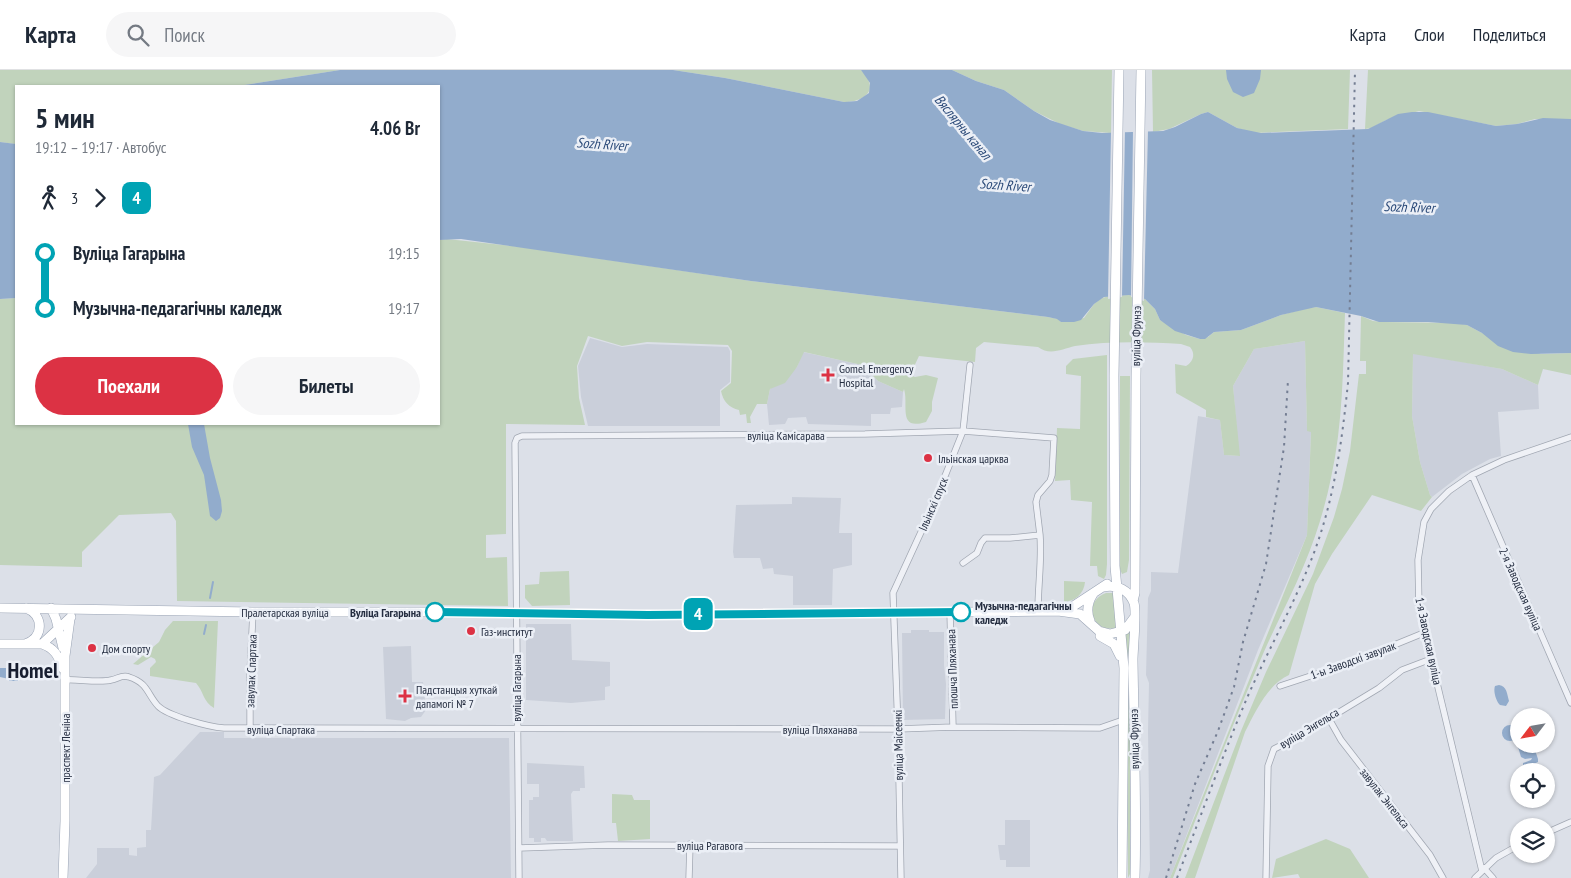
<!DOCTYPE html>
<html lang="ru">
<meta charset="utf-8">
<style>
body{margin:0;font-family:"PT Sans Narrow",sans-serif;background:#f6f6f7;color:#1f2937;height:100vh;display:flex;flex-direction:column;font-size:19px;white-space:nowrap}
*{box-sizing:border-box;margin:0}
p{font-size:16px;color:#747a83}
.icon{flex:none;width:28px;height:28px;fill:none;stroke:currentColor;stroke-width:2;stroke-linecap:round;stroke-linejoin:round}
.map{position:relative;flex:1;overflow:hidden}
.details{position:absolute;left:15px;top:15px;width:425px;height:340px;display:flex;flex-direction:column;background:#fff;border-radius:0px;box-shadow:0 1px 4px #0004}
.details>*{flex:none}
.badge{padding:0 10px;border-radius:8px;font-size:18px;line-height:32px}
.needle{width:32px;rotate:239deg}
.controls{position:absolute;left:1510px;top:638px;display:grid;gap:10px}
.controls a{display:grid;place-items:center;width:45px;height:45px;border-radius:50%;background:#fff;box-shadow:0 1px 4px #0004;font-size:25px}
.map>.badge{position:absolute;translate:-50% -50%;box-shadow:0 0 0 2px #fff}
.legs{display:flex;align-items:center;gap:8px;height:55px;padding:0 20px;font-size:16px}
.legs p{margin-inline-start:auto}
.head{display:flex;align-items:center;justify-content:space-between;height:85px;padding:0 20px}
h1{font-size:28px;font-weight:800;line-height:38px}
.button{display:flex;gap:10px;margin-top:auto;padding:10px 20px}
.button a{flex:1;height:58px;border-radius:30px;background:#dc3244;color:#fff;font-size:20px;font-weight:800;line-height:58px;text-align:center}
.button a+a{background:#f6f6f7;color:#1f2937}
ul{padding:0 20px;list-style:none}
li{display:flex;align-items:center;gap:18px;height:55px;font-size:19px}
li i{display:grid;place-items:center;width:8px;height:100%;margin:0 6px;background:currentColor}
li i::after{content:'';width:12px;height:12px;margin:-6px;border:4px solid;border-radius:50%;background:#fff}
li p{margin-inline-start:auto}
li:first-child i{background:linear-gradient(#0000 50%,currentColor 0)}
li:last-child i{background:linear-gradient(currentColor 50%,#0000 0)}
header{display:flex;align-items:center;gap:30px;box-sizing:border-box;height:70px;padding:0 25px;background:#fff;border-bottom:1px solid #e0e1e3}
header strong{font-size:24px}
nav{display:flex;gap:28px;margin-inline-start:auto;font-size:18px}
.search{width:350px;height:45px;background:#f6f6f7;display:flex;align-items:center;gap:12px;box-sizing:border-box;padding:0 18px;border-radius:28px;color:#747a83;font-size:19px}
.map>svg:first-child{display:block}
</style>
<header>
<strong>Карта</strong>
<div class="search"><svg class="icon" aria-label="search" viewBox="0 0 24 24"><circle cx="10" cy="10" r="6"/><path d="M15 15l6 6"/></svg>Поиск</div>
<nav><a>Карта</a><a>Слои</a><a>Поделиться</a></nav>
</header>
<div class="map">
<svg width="1571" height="808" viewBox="0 0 1571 808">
<rect width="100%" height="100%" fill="#dce0e8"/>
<!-- built -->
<path fill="#cacfda" d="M590,268l32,9 25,-3 81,3 2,4v31l-10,8v36h-132l-7,-29 -3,-31z
M1305,271l2,89 4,1 -4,104 -49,115 -88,228h-22l2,-8 -2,-139 1,-48 -3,-8 2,-77 3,-7v-19l27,1 20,-157 22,4 4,35 15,1 -6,-70 21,-37z
M803,282l59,13 16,16 25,11 -1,15 -11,1 -1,6h-19v12l-63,-2 -2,-7 -18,1 -3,6 -16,1 -2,-21 3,-15 27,-22z
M1413,283l89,16 36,16 1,24 -41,3 3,44 -11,3 -28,15 -30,23 -2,-2 -10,-33 -8,-46z
M792,427l49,1 -2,35h13v32l-19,4 -1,36h-39v-29l-19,-2 -1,-6 -10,1 -3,-11h-26l-1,-6 3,-47 56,-1z
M526,554h45l1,36 38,2v24l-5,1v13l-34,3 -45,-3z
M911,560h18v2h15v33l2,19 -1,35 -42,1 -1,-87h9z
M411,576l1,36h11l3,28 -5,7 -10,1 -6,3 -19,-2 -3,-72z
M200,662h24v6h285l2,140h-425l11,-14v-16h32v7l8,1v-8l9,-1v-17h5l3,-53 6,-2z
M527,693l57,3 1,22h-5v3h-7l-2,3 2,47h-26l-2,-3h-4v4h-7v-4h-5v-38h4v-3h6v-13h-12z
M1005,750h25v47h-24v-7h-6l-2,-15h7z"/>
<!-- green -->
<path fill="#c1d3bc" d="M0,0h340l-102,16h-222v58h-1l-15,-2z
M673,0h188c19,19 5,32 -17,32l-119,-24z
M952,0h160l-1,63 -28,-2 -23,-7 -26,-13 -30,-21 -28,-9z
M1152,0h198l-2,59 -94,4 -17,-5 -29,-16 -7,2 -32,15 -16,3z
M1368,0h203v49h-36l-18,5 -21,2 -77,-15 -33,9 -14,8 -7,1z
M447,169l74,8 230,34 297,36 10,2 3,3 23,-4 10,-14 6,-5 8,-3 21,-1 16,4 10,10 5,11 26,15 14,4 8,-2 6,-5 27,-2 40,-15 27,-7 8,-1 29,6c-2,55 -2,111 -14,165 -6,29 -15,59 -27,87 -12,30 -28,59 -41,89 -32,74 -61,149 -90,224h-3l137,-343 4,-103 -4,-1 -2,-90 -51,8 -21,37 7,70 -16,-1 -4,-35 -14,-3v-7l-30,-17 -1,-29 11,2c7,-4 10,-12 4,-19l-9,-3c-34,-2 -72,-3 -106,2 -13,3 -25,10 -37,1l-54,-5 -8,6 -1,14 -56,-6 -9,19 5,2 11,-2 12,3 -6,24v9l-6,11c-29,9 -17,-17 -22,-33l-1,3 -25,-11 -16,-16 -58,-13 -7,15 -12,16 -15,6 -3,15h-10l-7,13 1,6h-4l-1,-9 -6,1 -1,-5c-10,-2 -16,-9 -18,-19l10,-8 1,-32 -4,-6 -81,-3 -25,4 -34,-10 -11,30 2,32 6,27 -79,-1v110l-20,1v23l21,-1 1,49 -331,-5 -1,-80 -5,-8 -52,2 -37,37v15l-82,-2v-266l16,-1v126h423v-184z
M1361,246l12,5 11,1 74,1 9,2 15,8 59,21 30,-1v22l-28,-6 -5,16 -36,-16 -89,-15 -1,62 8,46 10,33 2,2 -11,14 -49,-16 -40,59 -17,30 -26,91c-21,9 -34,37 -44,57l-50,146h-10l56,-147 25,-59 47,-98 21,-57 8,-28 8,-38 9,-77h7v-13h-6z
M1107,285v209l-1,11 -2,4 -6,-3 -1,-10h-7l2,-64 -21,-2 -1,-20 -15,1 2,-53 23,1 1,-53 -15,-2v-8l7,-7z
M1120,306h10l-1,184 -2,12 -5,2 -2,-5z
M569,501l1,34 -38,1 -7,-8v-13l14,-1 1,-12z
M1064,511l21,1c-1,12 -10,19 -21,20z
M1106,523h8l4,34c-25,9 -37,-25 -12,-34z
M173,551h45l-4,87c-11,-6 -10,-16 -18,-25l-46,-7v-8l6,-6 -1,-3 -4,-2 -13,8 -5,-1 26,-22 6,-12z
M1130,559v245l-2,4 -1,-229 -2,-16z
M612,724l20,1 2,5h16v39l-32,2 -2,-18h-4z
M1326,769l24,10 19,29h-69l-2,-4 -26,4 4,-19z"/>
<!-- water -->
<path fill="#92accc" d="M340,0h333l52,8 119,24 13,-1 12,-8 1,-10 -9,-13h91l24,11 28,9 30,21 16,9 33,11 19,2 61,-2 12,-4 26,-13 7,-2 29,16 24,5 107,-4 30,-15 14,-2h16l68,14 21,-2 26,-6 28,1v234l-40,1 -18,-2 -15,-6 -16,-13 -15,-8 -39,-3h-49l-18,-6 -45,-9 -35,8 -40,15 -27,2 -9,7h-5l-25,-8 -15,-11 -5,-11 -10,-10 -16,-4 -25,2 -10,7 -13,16 -7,2h-13l-4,-3 -9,-2 -297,-36 -290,-42 -22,1v-154h-201z
M1226,0h35l-1,9 -6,14 -11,4 -10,-5 -6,-13z
M0,72l16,2v154l-16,1z
M188,354h16l6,34 11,42 1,11 -2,7 -4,3 -6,-5 -6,-41 -12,-28z
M0,598h9v2l9,2v9h-9v-2l-9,-2z
M1499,615c8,1 8,9 10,16l-3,5 -6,-1c-4,-4 -7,-14 -5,-19z
M1502 663a8 8 0 1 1 16 0a8 8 0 1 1-16 0Z
M1519,674h14l5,15v3l-11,5 -4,-1v-3l8,-3 1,-2 -7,1 -4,-2 -3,-10z"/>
<!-- pier -->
<path fill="#dce0e8" d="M1125,60l-3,167 -14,2 3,-168z
M1133,60h15l-4,171 -13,-4z"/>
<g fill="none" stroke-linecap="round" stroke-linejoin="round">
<!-- stream -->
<path stroke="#92accc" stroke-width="2" d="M210,528l3,-16
M204,564l2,-9"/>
<defs>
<path id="minor" d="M1472,405l99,228
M1038,541c0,-26 4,-51 2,-76
M950,542l3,115
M65,610c12,-1 35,3 46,0 7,-1 11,-6 18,-3 19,6 18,17 29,29 10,10 51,21 66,22l674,1 55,-2 147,1 23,-8
M1280,616l70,-23 76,-31
M1328,647l13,23 89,115 13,23
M250,659v-57l3,-60
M1546,763l25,-11
M519,778l89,-3 292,1
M1484,798l9,10
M1482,801l-63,-263 -1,-48 6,-38 7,-13 18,-18 23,-16 32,-15 67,-23
M519,808l-4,-435 2,-5 5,-2 343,-2 98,-3 91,7 -2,37 -2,6 -12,14 -2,7 4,33 -30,3h-25l-4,5 -4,10 -14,10
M689,808l1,-34
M901,808l-3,-149 -5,-136 40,-87 30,-75 7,-66
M1266,808l2,-112 6,-17 26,-13 79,-48 23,-18 29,-11
M1475,808l21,-20 23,-13"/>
<path id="primary" d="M1119,0l-5,306 1,190 9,102 -2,210
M1103,517c14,-3 26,3 31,16 3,9 -1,45 -1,57 1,73 4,146 2,218
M1133,531l2,-8 1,-217 5,-306
M0,538l253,4h181l214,3 410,-4 22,3 19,17 11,3 15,-4 9,-12
M51,538l5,11 7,29
M1062,540l10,-3 35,-23
M1090,551c-4,-10 -3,-18 3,-27
M1100,566l14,8 6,12
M0,574h42c12,4 17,12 20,24
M25,574c19,-6 19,-29 1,-36
M42,574l29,-27
M63,808l2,-57v-165l5,-37"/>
</defs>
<!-- minor casing -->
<use href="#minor" stroke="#a1a7b2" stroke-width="7"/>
<!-- primary casing -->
<use href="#primary" stroke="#9aa4b5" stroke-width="10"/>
<!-- minor -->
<use href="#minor" stroke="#eff1f6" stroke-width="5.5"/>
<!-- primary -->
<use href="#primary" stroke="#fff" stroke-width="9"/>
<!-- rail -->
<path stroke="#747e93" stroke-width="2" stroke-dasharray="2.5 5" stroke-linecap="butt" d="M1166,808l29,-94 23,-53 16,-44 9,-45 23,-78 18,-117 4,-67
M1177,808c23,-60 45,-121 70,-180 22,-50 49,-97 68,-148 20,-55 27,-110 33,-167l7,-313"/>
</g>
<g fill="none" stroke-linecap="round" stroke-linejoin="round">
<defs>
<path id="line-1" d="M435,542l213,3 313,-3"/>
</defs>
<!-- line-1 casing -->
<use href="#line-1" stroke="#fff" stroke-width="11"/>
<!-- line-1 -->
<use href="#line-1" stroke="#00a3b4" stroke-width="8"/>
</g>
<!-- markers -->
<g fill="#dc3244" stroke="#ebeff6" stroke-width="2">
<path d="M825.5 297.5h5v5h5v5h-5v5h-5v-5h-5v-5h5z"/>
<circle cx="928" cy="388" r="5"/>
<circle cx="471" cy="561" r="5"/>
<circle cx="92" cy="578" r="5"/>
<path d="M402.5 618.5h5v5h5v5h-5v5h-5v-5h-5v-5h5z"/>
</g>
<g fill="#fff" stroke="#00a3b4" stroke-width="2.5">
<circle cx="435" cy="542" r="9"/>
<circle cx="961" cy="542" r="9"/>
</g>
<g text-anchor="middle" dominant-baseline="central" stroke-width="5" stroke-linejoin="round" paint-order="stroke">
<!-- street labels -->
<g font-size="12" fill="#242d40" stroke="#ebeff6">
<text transform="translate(1136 266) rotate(-89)">вуліца Фрунзэ</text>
<text x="786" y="365">вуліца Камісарава</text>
<text transform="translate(933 434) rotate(-67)">Ільінскі спуск</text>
<text transform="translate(1521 519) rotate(66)">2-я Заводская вуліца</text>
<text x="285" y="542">Пралетарская вуліца</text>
<text transform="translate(1429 571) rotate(78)">1-я Заводская вуліца</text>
<text transform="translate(1353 590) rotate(-20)">1-ы Заводскі завулак</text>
<text transform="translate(952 599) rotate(-92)">плошча Пляханава</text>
<text transform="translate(251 601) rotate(-88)">завулак Спартака</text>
<text transform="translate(516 618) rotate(-90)">вуліца Гагарына</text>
<text transform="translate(1309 658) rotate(-31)">вуліца Энгельса</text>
<text x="281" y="659">вуліца Спартака</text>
<text x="820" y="659">вуліца Пляханава</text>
<text transform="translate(1134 669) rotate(-91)">вуліца Фрунзэ</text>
<text transform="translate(898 675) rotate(-91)">вуліца Маісеенкі</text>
<text transform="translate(65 678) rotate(-90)">праспект Леніна</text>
<text transform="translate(1385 728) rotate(52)">завулак Энгельса</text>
<text x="710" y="775">вуліца Рагавога</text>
</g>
<!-- poi labels -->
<g font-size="12" fill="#242d40" stroke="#ebeff6" text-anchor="start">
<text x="839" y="298">Gomel Emergency<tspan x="839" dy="14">Hospital</tspan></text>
<text x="938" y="388">Ільінская царква</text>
<text x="481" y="561">Газ-институт</text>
<text x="102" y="578">Дом спорту</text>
<text x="416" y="619">Падстанцыя хуткай<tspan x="416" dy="14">дапамогі № 7</tspan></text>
</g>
<!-- stop labels -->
<g font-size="12" font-weight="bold" fill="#242d40" stroke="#ebeff6" text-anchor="start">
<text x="975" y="535">Музычна-педагагічны<tspan x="975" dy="14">каледж</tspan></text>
<text x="421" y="542" text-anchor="end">Вуліца Гагарына</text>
</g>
<!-- water labels -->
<g font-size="14" font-style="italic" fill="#2a4978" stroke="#ebeff6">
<text transform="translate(963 57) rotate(50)">Вяслярны канал</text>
<text transform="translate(602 74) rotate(4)">Sozh River</text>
<text transform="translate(1005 115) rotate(4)">Sozh River</text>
<text transform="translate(1409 137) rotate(2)">Sozh River</text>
</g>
<!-- town labels -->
<g font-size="22" font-weight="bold" fill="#171e30" stroke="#ebeff6">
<text x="33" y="600">Homel</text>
</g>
</g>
</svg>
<div class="controls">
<a><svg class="needle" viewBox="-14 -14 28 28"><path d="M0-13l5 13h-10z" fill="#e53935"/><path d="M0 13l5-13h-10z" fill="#747a83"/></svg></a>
<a><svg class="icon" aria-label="locate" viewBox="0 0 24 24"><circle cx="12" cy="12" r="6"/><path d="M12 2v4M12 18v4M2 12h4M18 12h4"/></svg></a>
<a><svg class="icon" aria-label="layers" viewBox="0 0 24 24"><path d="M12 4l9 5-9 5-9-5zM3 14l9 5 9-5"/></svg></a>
</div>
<b class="badge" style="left:698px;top:544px;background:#00a3b4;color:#fff">4</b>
<section class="details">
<div class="head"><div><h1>5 мин</h1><p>19:12 – 19:17 · Автобус</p></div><b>4.06 Br</b></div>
<div class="legs"><svg class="icon" aria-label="walk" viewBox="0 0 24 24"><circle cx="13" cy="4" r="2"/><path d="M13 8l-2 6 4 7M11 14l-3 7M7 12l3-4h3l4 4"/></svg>3<svg class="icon" aria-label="forward" viewBox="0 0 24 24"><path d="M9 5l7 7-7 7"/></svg><b class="badge" style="background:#00a3b4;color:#fff">4</b></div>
<ul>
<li><i style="color:#00a3b4"></i><b>Вуліца Гагарына</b><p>19:15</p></li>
<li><i style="color:#00a3b4"></i><b>Музычна-педагагічны каледж</b><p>19:17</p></li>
</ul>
<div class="button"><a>Поехали</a><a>Билеты</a></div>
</section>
</div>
